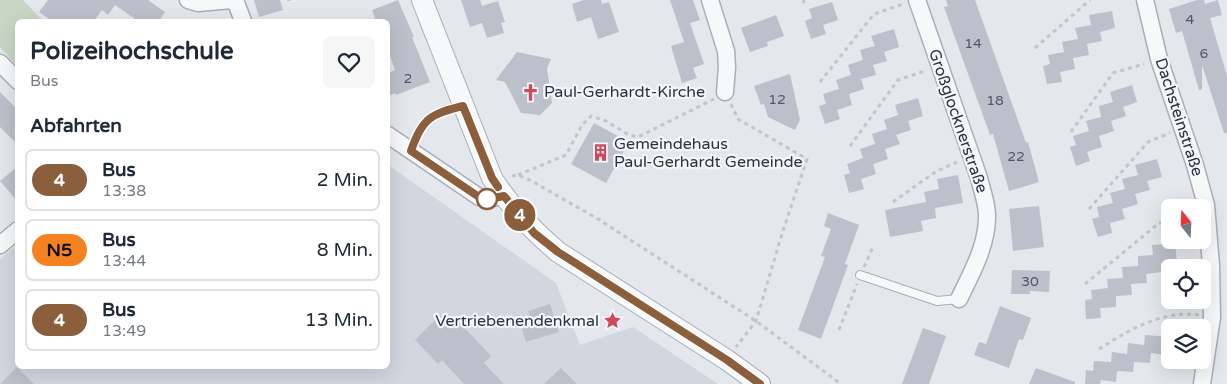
<!DOCTYPE html>
<html lang="de">
<meta charset="utf-8">
<style>
body{margin:0;font-family:"Varela Round",sans-serif;background:#f6f6f7;color:#1f2937;height:100vh;display:flex;flex-direction:column;font-size:19px;white-space:nowrap}
*{box-sizing:border-box;margin:0}
p{font-size:16px;color:#747a83}
.icon{flex:none;width:28px;height:28px;fill:none;stroke:currentColor;stroke-width:2;stroke-linecap:round;stroke-linejoin:round}
.map{position:relative;flex:1;overflow:hidden}
.drawer{position:absolute;left:15px;top:19px;width:375px;height:350px;display:flex;flex-direction:column;background:#fff;border-radius:8px;box-shadow:0 5px 20px #0002}
.drawer>*{flex:none}
.badge{padding:0 10px;border-radius:16px;font-size:18px;line-height:32px}
.needle{width:32px;rotate:342deg}
.buttons{position:absolute;left:1161px;top:199px;display:grid;gap:10px}
.buttons a{display:grid;place-items:center;width:50px;height:50px;border-radius:8px;background:#fff;box-shadow:0 5px 20px #0002;font-size:25px}
.map>.badge{position:absolute;translate:-50% -50%;box-shadow:0 0 0 2px #fff}
h2{padding:0 15px;font-size:19px;line-height:45px}
.round{display:grid;place-items:center;flex:none;width:52px;height:52px;border-radius:8px;background:#f6f6f7}
.overview{display:flex;align-items:center;justify-content:space-between;height:85px;padding:0 15px}
h1{font-size:24px;font-weight:700;line-height:38px}
ul{padding:0;list-style:none}
li{display:flex;align-items:center;gap:15px;height:62px;margin:0 10px 8px;padding:0 5px;border:2px solid #e0e1e3;border-radius:8px}
li div{flex:1}
li b{display:block;font-size:19px}
li em{font-style:normal}
li .badge{min-width:55px;font-weight:700;text-align:center}
.map>svg:first-child{display:block}
</style>
<div class="map">
<svg width="1227" height="384" viewBox="0 0 1227 384">
<rect width="100%" height="100%" fill="#e4e7ec"/>
<!-- built -->
<path fill="#d2d6de" d="M388,165l168,118 24,62 53,-18 85,57h-718v-125l17,-14 1,121h370z"/>
<!-- green -->
<path fill="#c9d6c5" d="M0,0h23l20,21h-25l-1,45 -17,-19z"/>
<!-- building -->
<path fill="#bbc0ca" d="M48,0h100l17,12 -6,9h-21l-23,-16 -7,10 -6,-5 -8,11h-42l-13,-9z
M254,0h26l3,10 -24,7z
M398,0l16,37h-2l18,45 -34,13 -1,-2 -7,3v-23l7,-3 -7,-20v-29h-12l-4,-11z
M461,0h19l2,6 16,-5 7,21 -4,1 3,10 -17,5 -5,-15 -12,4z
M584,0h17l1,4 7,-2 10,30 -21,7 -7,-22 -14,5 -5,-18z
M670,0h23l7,20 -10,3 14,41 -11,4 4,10 -15,5 -11,-37 13,-4z
M946,0h29l51,143 2,-1 11,40 -30,9 -16,-57 -3,1 -46,-128 4,-1z
M1197,0h7l1,4 13,-4 4,15 -12,3 17,58v57h-3l-22,-68v24l-3,1 -17,-59 -6,2 -7,-24z
M832,2l6,18 -15,5 3,9 -15,5 -6,-18 7,-3 -3,-9z
M1112,11l3,17 -15,4 2,9 -15,3 2,11 -16,3 2,11 -15,3 2,10 -15,2 -4,-18 7,-2 -2,-9 16,-3 -2,-10 16,-3 -3,-11 16,-3 -2,-10z
M776,15l8,21 -17,6 1,4 -18,6 -9,-24z
M894,29l5,18 -15,5 3,9 -14,4 3,10 -15,4 3,10 -15,5 3,11 -15,5 3,9 -15,5 -6,-18 7,-2 -3,-10 16,-5 -3,-9 15,-5 -3,-10 15,-5 -3,-10 15,-4 -4,-10z
M517,52l34,7 -4,9 5,35 -12,12 -19,-2 -16,-31 -9,-2z
M790,74l10,46 -5,10 -27,-13 -4,-13 -3,1 -7,-19z
M1132,85l5,17 -14,5 3,9 -15,5 3,10 -15,5 3,11 -15,5 3,9 -14,5 -6,-19 6,-2 -3,-9 16,-5 -3,-10 15,-4 -2,-11 14,-4 -3,-10z
M0,92l18,18v35l-18,-18z
M918,98l5,18 -15,5 3,9 -15,5 4,9 -15,5 3,10 -15,5 3,10 -15,5 3,10 -15,4 -5,-18 6,-2 -3,-9 16,-6 -3,-9 15,-5 -3,-10 15,-5 -3,-9 14,-5 -3,-10z
M594,123l35,19 -23,41 -35,-19z
M1157,159l5,18 -15,4 3,9 -15,4 3,10 -16,5 3,10 -15,4 2,10 -14,4 -6,-18 7,-2 -2,-10 16,-4 -3,-10 15,-4 -3,-10 16,-4 -3,-10z
M18,166v36l-18,-21z
M958,175l5,28 -28,5 1,10 -15,3 2,10 -33,6 -5,-27 41,-8 -2,-10 15,-3 -2,-10z
M1039,206l5,41 -31,4 -4,-42z
M828,213l31,12 -14,39 3,1 -27,74 -23,-9 27,-73 -4,-1 10,-27 -7,-3z
M1175,243l2,19 -16,1v9l-15,2 1,9 -16,1 1,11 -16,1v11l-16,1 1,10 -15,1 -1,-19 7,-1 -1,-9 17,-2 -1,-9 16,-1 -1,-11 16,-1v-10l15,-1 -1,-10z
M1012,270l38,1 -1,21 -19,-1v3h-19z
M550,304l9,28 -33,10 -4,-13 11,-4 -5,-14z
M1000,306l31,12 -8,22 -4,-1 -10,29 -35,-13 5,-13 7,2z
M440,315l12,12 6,-6 33,35 -7,7 20,21h-40l-22,-24 -4,4 -23,-24z
M923,328l23,8 -17,48h-27z
M1145,335l25,2v13h-4v5l-15,-2 -1,10 -16,-1 -1,10 -16,-1 -1,11 -15,-2 -1,4h-15l1,-14 7,1 1,-10 17,1 1,-10 15,2 1,-11 16,2z
M17,367l17,17h-34z
M561,368l16,16h-33z
M1036,368l39,14v2h-46z"/>
<g fill="none" stroke-linecap="round" stroke-linejoin="round">
<defs>
<path id="service" d="M411,151c11,-32 19,-37 51,-45
M860,275l77,26 22,-2"/>
<path id="minor" d="M188,0l10,3 34,-3
M235,0l8,21
M710,0l16,51 1,16 -2,25
M917,0l62,178c3,13 9,27 8,41 -1,29 -16,55 -28,80
M1145,0l14,59 36,106 11,40 5,60 1,52 -10,67
M0,63l18,18
M388,135l91,62 9,2 15,-3
M0,245l18,-15"/>
<path id="tertiary" d="M422,0l70,178c18,29 40,52 66,74l169,108 33,24"/>
</defs>
<!-- service casing -->
<use href="#service" stroke="#a9aeb7" stroke-width="10"/>
<!-- minor casing -->
<use href="#minor" stroke="#a9aeb7" stroke-width="19"/>
<!-- tertiary casing -->
<use href="#tertiary" stroke="#a9aeb7" stroke-width="22"/>
<!-- path -->
<path stroke="#c2c5cb" stroke-width="3" stroke-dasharray="4 4" stroke-linecap="butt" d="M289,0v1
M803,3l1,-3
M1035,48l55,-48
M820,82l54,-68 29,-10
M731,104l7,15 69,40 -26,78 -25,84 -20,26
M1071,132l42,-59 31,-9
M850,146l48,-66 27,-9
M518,175l48,-20 16,-30 9,-9 15,5 23,14 9,2 76,-38
M512,176l6,-1 12,5 68,39 158,102 85,63
M893,202l42,-30 22,-10
M1089,209l59,-67 22,-9
M864,267l9,-20
M1085,284l74,-61 11,-1
M839,330l18,-46
M1099,349c30,-19 63,-39 100,-34"/>
<!-- service -->
<use href="#service" stroke="#f7f8fa" stroke-width="8"/>
<!-- minor -->
<use href="#minor" stroke="#f7f8fa" stroke-width="16"/>
<!-- tertiary -->
<use href="#tertiary" stroke="#f7f8fa" stroke-width="20"/>
</g>
<g fill="none" stroke-linecap="round" stroke-linejoin="round">
<defs>
<path id="line" d="M498,187l-6,-9 -29,-72c-32,8 -41,12 -52,45l68,46 9,2 16,-3 30,37 24,19 169,108 33,24"/>
</defs>
<!-- line casing -->
<use href="#line" stroke="#fff" stroke-width="11"/>
<!-- line -->
<use href="#line" stroke="#8b5e3c" stroke-width="8"/>
</g>
<!-- icons -->
<defs>
<symbol id="church-bare" viewBox="-9 -9 18 18"><path d="M-1.2-6h2.4v3.5h3.3v2.4h-3.3V6h-2.4V-.1h-3.3v-2.4h3.3Z" fill="#d1495b" stroke="#f4f6f9" stroke-width="2.5" paint-order="stroke"/></symbol>
<symbol id="building-bare" viewBox="-9 -9 18 18"><path d="M-4-6H4V6H1V3H-1V6H-4ZM-2.5-4.3h1.7v1.8h-1.7ZM.8-4.3h1.7v1.8H.8ZM-2.5-1h1.7V.8h-1.7ZM.8-1h1.7V.8H.8Z" fill="#d1495b" stroke="#f4f6f9" stroke-width="2.5" paint-order="stroke"/></symbol>
<symbol id="sight-bare" viewBox="-9 -9 18 18"><path d="M0-6L1.8-2.2L6-1.7L2.9 1.2L3.7 5.4L0 3.3L-3.7 5.4L-2.9 1.2L-6-1.7L-1.8-2.2Z" fill="#d1495b" stroke="#f4f6f9" stroke-width="2.5" paint-order="stroke"/></symbol>
</defs>
<g fill-rule="evenodd">
<use href="#church-bare" x="518" y="80" width="25" height="25"/>
<use href="#building-bare" x="588" y="140" width="25" height="25"/>
<use href="#sight-bare" x="600" y="308" width="25" height="25"/>
</g>
<!-- markers -->
<circle fill="#fff" stroke="#8b5e3c" stroke-width="2.5" cx="487" cy="199" r="10"/>
<g text-anchor="middle" dominant-baseline="central" stroke-width="4.5" stroke-linejoin="round" paint-order="stroke">
<!-- number labels -->
<g font-size="14" fill="#4f5766">
<text x="1190" y="19">4</text>
<text x="973" y="43">14</text>
<text x="1204" y="53">6</text>
<text x="408" y="78">2</text>
<text x="777" y="99">12</text>
<text x="995" y="100">18</text>
<text x="1016" y="156">22</text>
<text x="1030" y="281">30</text>
</g>
<!-- poi labels -->
<g font-size="16" fill="#2b3445" stroke="#f4f6f9" text-anchor="start">
<text x="544" y="92">Paul-Gerhardt-Kirche</text>
<text x="614" y="144">Gemeindehaus<tspan x="614" dy="18">Paul-Gerhardt Gemeinde</tspan></text>
<text x="599" y="321" text-anchor="end">Vertriebenendenkmal</text>
</g>
<!-- street labels -->
<g font-size="16" fill="#2b3445" stroke="#f4f6f9">
<text transform="translate(1179 117) rotate(72)">Dachsteinstraße</text>
<text transform="translate(958 121) rotate(71)">Großglocknerstraße</text>
</g>
</g>
</svg>
<div class="buttons">
<a><svg class="needle" viewBox="-14 -14 28 28"><path d="M0-13l5 13h-10z" fill="#e53935"/><path d="M0 13l5-13h-10z" fill="#747a83"/></svg></a>
<a><svg class="icon" aria-label="locate" viewBox="0 0 24 24"><circle cx="12" cy="12" r="6"/><path d="M12 2v4M12 18v4M2 12h4M18 12h4"/></svg></a>
<a><svg class="icon" aria-label="layers" viewBox="0 0 24 24"><path d="M12 4l9 5-9 5-9-5zM3 14l9 5 9-5"/></svg></a>
</div>
<b class="badge" style="left:520px;top:215px;background:#8b5e3c;color:#fff">4</b>
<section class="drawer">
<div class="overview"><div><h1>Polizeihochschule</h1><p>Bus</p></div><a class="round"><svg class="icon" aria-label="heart" viewBox="0 0 24 24"><path d="M12 20l-8-8c-3-5 5-10 8-4 3-6 11-1 8 4z"/></svg></a></div>
<h2>Abfahrten</h2>
<ul>
<li><span class="badge" style="background:#8b5e3c;color:#fff">4</span><div><b>Bus</b><p>13:38</p></div><em>2 Min.</em></li>
<li><span class="badge" style="background:#f58220;color:#111">N5</span><div><b>Bus</b><p>13:44</p></div><em>8 Min.</em></li>
<li><span class="badge" style="background:#8b5e3c;color:#fff">4</span><div><b>Bus</b><p>13:49</p></div><em>13 Min.</em></li>
</ul>
</section>
</div>
